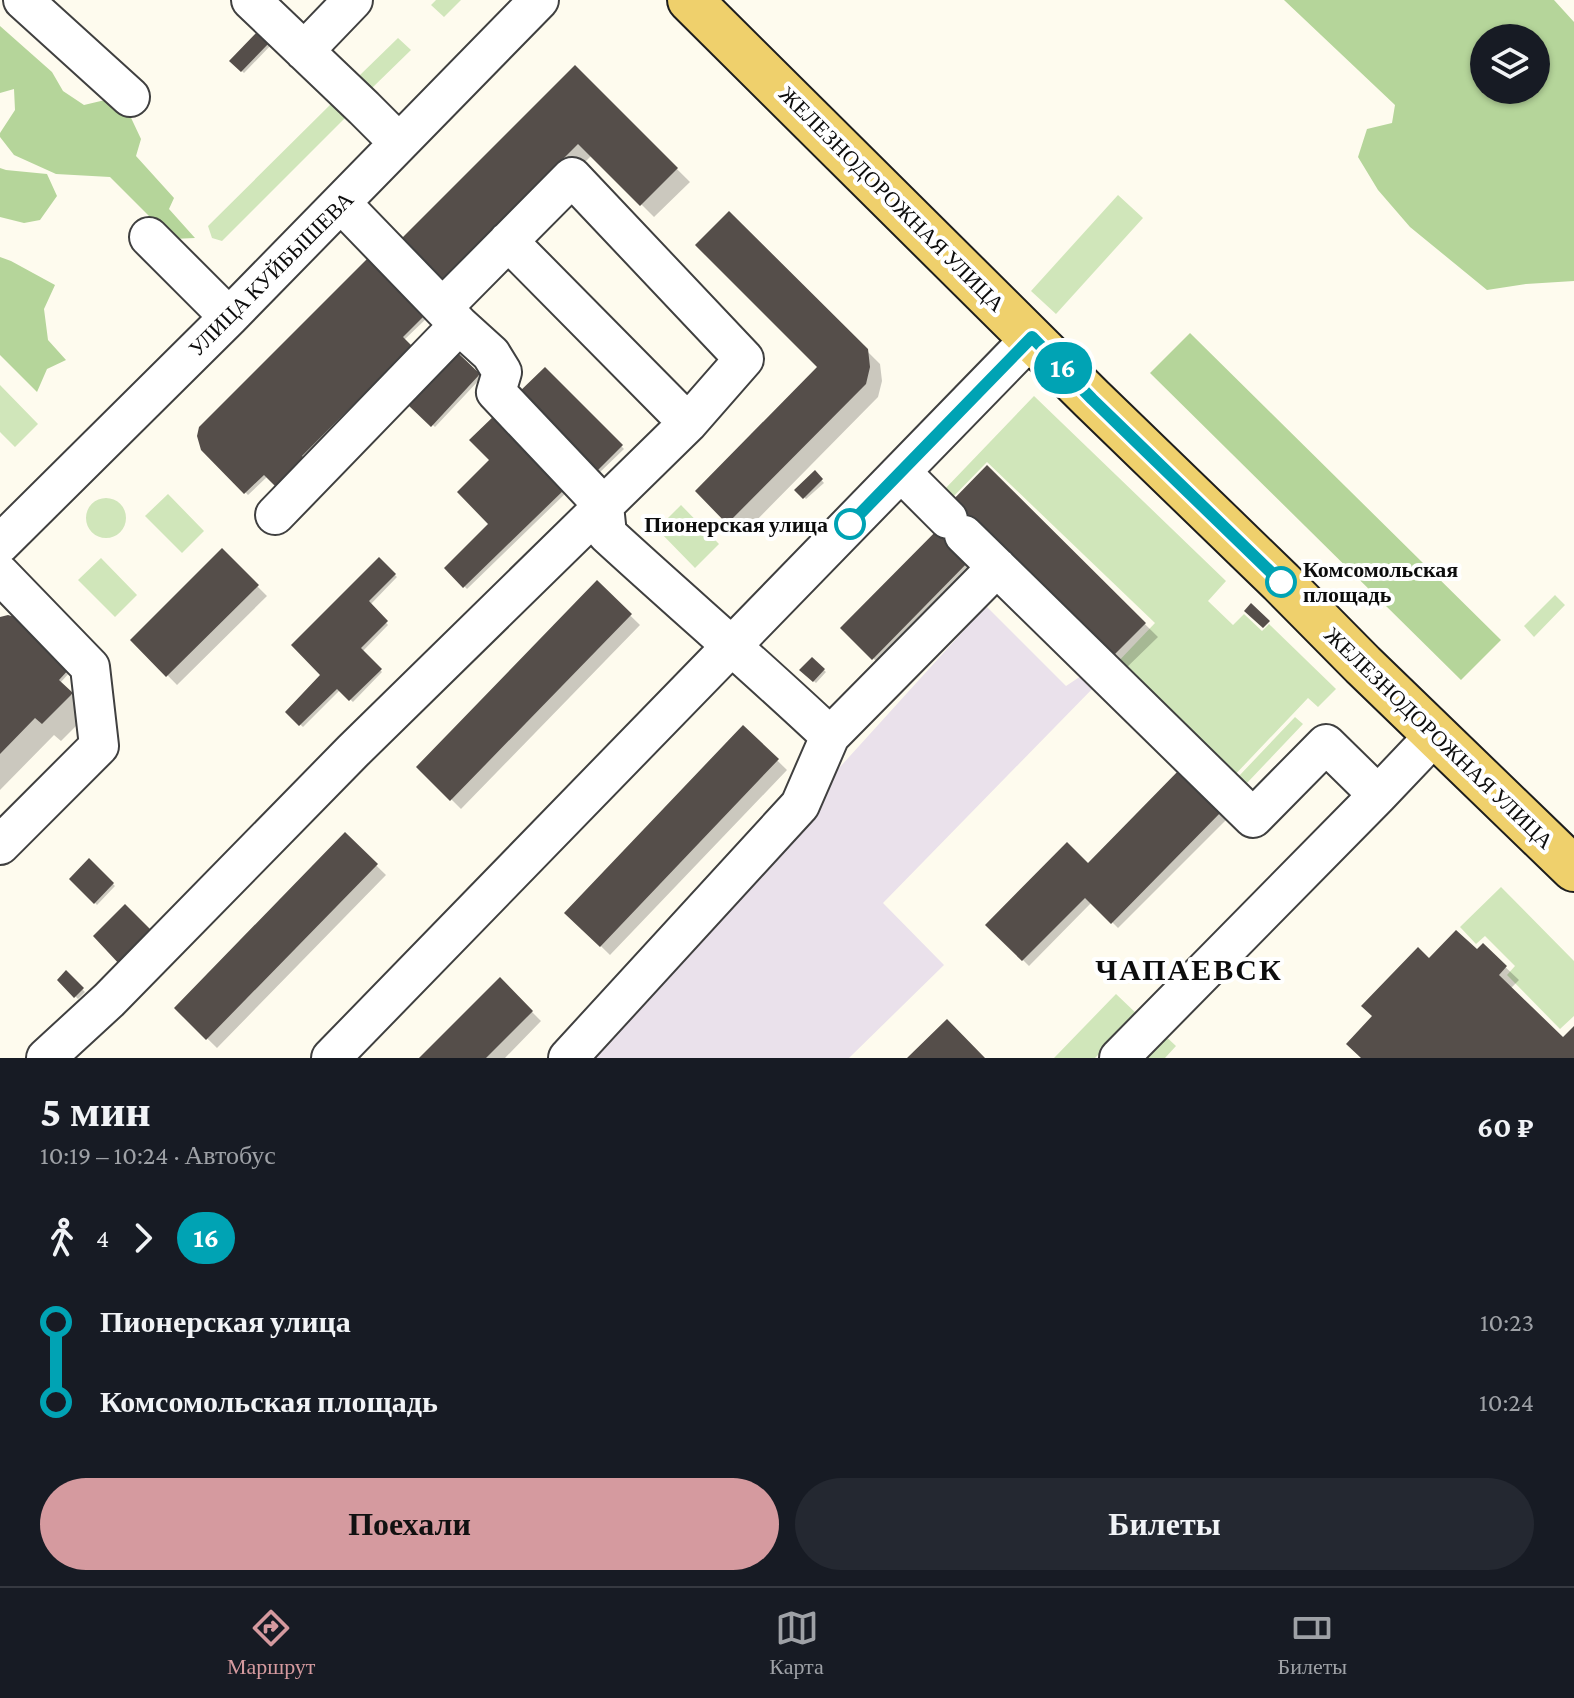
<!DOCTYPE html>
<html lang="ru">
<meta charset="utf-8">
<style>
body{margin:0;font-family:"Crimson Pro",serif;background:#242831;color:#f1f3f6;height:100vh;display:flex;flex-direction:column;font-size:30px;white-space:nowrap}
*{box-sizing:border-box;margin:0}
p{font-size:26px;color:#9ea1a6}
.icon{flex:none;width:44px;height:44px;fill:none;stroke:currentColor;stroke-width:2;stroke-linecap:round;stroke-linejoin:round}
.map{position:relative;height:1058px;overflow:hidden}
.sheet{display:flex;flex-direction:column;background:#171b24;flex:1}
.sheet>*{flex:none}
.badge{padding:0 16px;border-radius:26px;font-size:28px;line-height:52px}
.tools{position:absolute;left:1470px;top:24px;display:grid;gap:16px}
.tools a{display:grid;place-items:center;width:80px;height:80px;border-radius:50%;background:#171b24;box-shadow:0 2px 6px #0004;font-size:40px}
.map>.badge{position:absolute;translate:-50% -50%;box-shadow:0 0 0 4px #fff}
.legs{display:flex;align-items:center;gap:12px;height:88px;padding:0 40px;font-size:26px}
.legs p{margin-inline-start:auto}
.overview{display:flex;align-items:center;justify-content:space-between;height:136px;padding:0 40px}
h1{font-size:44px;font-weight:700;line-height:60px}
.primary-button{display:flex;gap:16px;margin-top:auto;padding:16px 40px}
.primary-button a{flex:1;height:92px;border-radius:48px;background:#d59a9f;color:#111;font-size:32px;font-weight:700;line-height:92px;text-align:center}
.primary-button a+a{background:#242831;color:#f1f3f6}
ul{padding:0 40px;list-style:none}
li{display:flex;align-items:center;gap:28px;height:80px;font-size:30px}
li i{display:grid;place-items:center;width:12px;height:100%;margin:0 10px;background:currentColor}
li i::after{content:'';width:20px;height:20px;margin:-10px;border:6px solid;border-radius:50%;background:#171b24}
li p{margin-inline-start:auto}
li:first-child i{background:linear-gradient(#0000 50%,currentColor 0)}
li:last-child i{background:linear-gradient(currentColor 50%,#0000 0)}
.dock{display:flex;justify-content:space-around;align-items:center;height:112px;border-top:2px solid #363941;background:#171b24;font-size:22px;color:#9ea1a6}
.dock a{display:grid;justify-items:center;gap:4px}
.dock .current{color:#d59a9f}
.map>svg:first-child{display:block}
</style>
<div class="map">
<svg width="1574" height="1058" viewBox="0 0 1574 1058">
<rect width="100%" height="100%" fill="#fefbee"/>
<!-- industrial -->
<path fill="#eae1eb" d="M986,606l80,80 21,-14 11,11 -215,220 61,62 -95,93h-273z"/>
<!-- green -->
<path fill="#d0e6ba" d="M436,0h25l-17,17 -13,-12z
M398,38l13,12 -39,38 -13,-12z
M335,100l13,15 -126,126 -10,-3 -4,-12z
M1118,195l25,23 -87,96 -25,-23z
M0,385l38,39 -23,23 -15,-15z
M1034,396l192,185 -18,20 25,24 11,-11 18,17 7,-7 67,65 -18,18 -10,-9 -78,82 -117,-113 42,-44 -168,-161 -36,37 -8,-8z
M168,494l36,37 -22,22 -37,-37z
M86 518a20 20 0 1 1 40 0a20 20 0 1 1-40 0Z
M681,505l38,39 -24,24 -38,-39z
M101,558l36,37 -22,22 -37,-37z
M1555,595l10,10 -31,32 -10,-11z
M1295,717l8,7 -56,59 -8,-7z
M1501,887l73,74v55l-14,13 -53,-54 8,-9 -30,-30 -9,8 -16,-17z
M1116,994l22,21 -43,43h-41z
M1160,1031l16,15 -11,12h-31z"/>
<!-- forest -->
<path fill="#b5d59a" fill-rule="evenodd" d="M1284,0h270l20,22v259l-48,3 -39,6 -77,-63 -32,-37 -20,-33 9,-28 25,-6 3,-18zM1484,38h52v52h-52z
M0,26l52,46 11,19 21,14 21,-5 20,5 16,34 -5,17 38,42 -5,11 26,29 -23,1 -62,-62 -54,-3 -42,-19 -14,-18v-4l15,-23 -1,-21 -14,4z
M0,168l6,2 41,4 10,22 -17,24 -16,3 -24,-6z
M0,257l11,4 44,24 -11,24 4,31 18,20 -19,9 -10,23 -37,-37z
M1190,333l311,307 -40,40 -311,-307z"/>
<!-- shadow -->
<path fill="#0003" d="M258,34l13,11 -27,28 -12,-12z
M575,68l115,114 -36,35 -62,-62 -139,139 -52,-52z
M729,214l151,150 2,17 -4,16 -136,138 -44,-44 122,-124z
M370,259l58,58 -24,23 24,25 -109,110 -51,1 -20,19 -46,-47z
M457,355l24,23 -46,49 -24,-22z
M545,370l79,79 -26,25z
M492,460l76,31 -101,98 -21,-21 45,-44z
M987,468l171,169 -37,36 -136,-103 -99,101 -43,-43 114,-116z
M815,473l9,10 -18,16 -9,-9z
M222,551l45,45 -90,89 -44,-45z
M379,560l18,17 -27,28 18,20 -26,27 20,20 -29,30 -13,-12 -37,37 -16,-15 36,-36z
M597,583l43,42 -179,184 -42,-42z
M0,620l72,50 -12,13 29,30 -28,28 -7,-6 -54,55z
M812,659l14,13 -10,11 -14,-13z
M744,728l43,42 -177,185 -43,-42z
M1182,770l47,47 -111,111 -26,-26 -63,64 -41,-41 100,-59z
M345,835l41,40 -169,173 -41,-40z
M89,861l26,25 -18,19 -25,-26z
M1483,946l36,34 -9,9 54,51 10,-11v29h-211l66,-97 48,-9z
M66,973l19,19 -7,7 -19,-19z
M500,980l41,41 -36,37h-83z"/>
<!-- building -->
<path fill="#554e4a" d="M258,31l12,11 -29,30 -12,-11z
M575,65l103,103 -38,38 -62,-62 -139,139 -41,-41z
M729,211l139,138 2,18 -4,17 -139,140 -32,-33 122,-124 -122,-122z
M370,256l57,57 -24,24 9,9 -110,110 8,8 -29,28 -17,-17 -20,19 -43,-44 -4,-14 2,-9z
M457,352l23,22 -49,53 -23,-22z
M545,367l78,78 -28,28 -78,-79z
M496,414l71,73 -104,101 -19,-20 44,-44 -31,-32 32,-32 -20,-20z
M987,465l159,158 -39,39 -133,-106 -102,104 -32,-32 115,-116 -7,-7z
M815,470l8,9 -20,20 -9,-9z
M222,548l37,37 -93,92 -36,-37z
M379,557l17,17 -27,27 19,20 -27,27 21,21 -33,32 -12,-12 -38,37 -14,-14 35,-37 -29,-30z
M597,580l35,34 -182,187 -34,-34z
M1251,603l19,18 -7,7 -19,-17z
M8,615l7,2 56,50 -12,13 14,13 -31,31 -7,-6 -35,36v-137z
M812,657l13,12 -12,13 -14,-12z
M743,725l36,34 -179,188 -36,-34z
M1182,767l42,42 -113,115 -26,-26 -63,63 -37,-36 82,-83 21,21z
M345,832l33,32 -172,176 -32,-32z
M89,858l25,25 -20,21 -25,-25z
M125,904l30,30 -34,32 -28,-30z
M1456,930l21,19 6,-6 24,23 -8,9 64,62 11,-11v32h-213l-15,-14 26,-28 -11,-10 57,-59 11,11z
M66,970l18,18 -10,10 -17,-18z
M500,977l33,34 -47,47h-67z
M947,1019l38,39h-78z"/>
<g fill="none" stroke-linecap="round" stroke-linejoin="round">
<defs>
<path id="minor" d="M23,0l107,97
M251,0l113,108 35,35
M304,51l49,-51
M341,203l118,122 32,29 11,18 -6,20 108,114 3,28c74,68 150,133 223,202
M149,237l80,80
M508,241l180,182
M901,472l47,47
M275,515l184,-190
M964,535l289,283 73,-74 52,51
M0,544l229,-227 310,-317
M0,574l90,93 9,79 -99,99
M46,1058l63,-58 244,-249 335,-328 56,-64 -172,-182 -117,118
M331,1058l701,-721
M568,1058l232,-253 30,-69 167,-169
M1119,1058l259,-263 57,-60"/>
<path id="major" d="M690,0l402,399 189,183 82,83 211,204"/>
</defs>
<!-- minor casing -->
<use href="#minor" stroke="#404040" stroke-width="42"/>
<!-- major casing -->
<use href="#major" stroke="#1e1e1e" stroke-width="48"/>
<!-- minor -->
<use href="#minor" stroke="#fff" stroke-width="38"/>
<!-- major -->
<use href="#major" stroke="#efd06c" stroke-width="44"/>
</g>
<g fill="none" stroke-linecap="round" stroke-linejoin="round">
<defs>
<path id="line-1" d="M850,524l182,-187 60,62 189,183"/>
</defs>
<!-- line-1 casing -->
<use href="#line-1" stroke="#fff" stroke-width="18"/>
<!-- line-1 -->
<use href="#line-1" stroke="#00a3b4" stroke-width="12"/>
</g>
<!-- markers -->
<g fill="#fff" stroke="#00a3b4" stroke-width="4">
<circle cx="850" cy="524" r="14"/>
<circle cx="1281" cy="582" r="14"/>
</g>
<g text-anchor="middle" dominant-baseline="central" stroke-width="8" stroke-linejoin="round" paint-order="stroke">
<!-- street labels -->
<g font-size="22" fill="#0d0d0d" stroke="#fff">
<text transform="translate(892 199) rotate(45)">ЖЕЛЕЗНОДОРОЖНАЯ УЛИЦА</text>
<text transform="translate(271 274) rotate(-45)">УЛИЦА КУЙБЫШЕВА</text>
<text transform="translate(1439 738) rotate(44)">ЖЕЛЕЗНОДОРОЖНАЯ УЛИЦА</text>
</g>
<!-- stop labels -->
<g font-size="22" font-weight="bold" fill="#0d0d0d" stroke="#fff" text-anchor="end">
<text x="828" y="524">Пионерская улица</text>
<text x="1303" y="569" text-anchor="start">Комсомольская<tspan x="1303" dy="25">площадь</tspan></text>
</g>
<!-- district labels -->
<g font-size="30" font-weight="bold" letter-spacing="2" fill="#0d0d0d" stroke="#fff">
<text x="1189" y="969">ЧАПАЕВСК</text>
</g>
</g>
</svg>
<div class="tools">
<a><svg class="icon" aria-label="layers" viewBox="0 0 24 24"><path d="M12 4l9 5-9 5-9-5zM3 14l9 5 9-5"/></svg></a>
</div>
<b class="badge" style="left:1063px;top:368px;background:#00a3b4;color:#fff">16</b>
</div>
<section class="sheet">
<div class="overview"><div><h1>5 мин</h1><p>10:19 – 10:24 · Автобус</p></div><b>60 ₽</b></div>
<div class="legs"><svg class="icon" aria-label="walk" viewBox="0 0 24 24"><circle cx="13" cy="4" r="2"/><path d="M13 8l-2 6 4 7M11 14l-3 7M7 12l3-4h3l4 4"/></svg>4<svg class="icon" aria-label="forward" viewBox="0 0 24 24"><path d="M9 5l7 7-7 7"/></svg><b class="badge" style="background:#00a3b4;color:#fff">16</b></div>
<ul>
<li><i style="color:#00a3b4"></i><b>Пионерская улица</b><p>10:23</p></li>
<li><i style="color:#00a3b4"></i><b>Комсомольская площадь</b><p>10:24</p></li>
</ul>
<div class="primary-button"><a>Поехали</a><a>Билеты</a></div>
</section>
<nav class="dock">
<a class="current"><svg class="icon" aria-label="directions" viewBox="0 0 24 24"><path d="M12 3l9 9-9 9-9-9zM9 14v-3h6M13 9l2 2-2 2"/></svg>Маршрут</a>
<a><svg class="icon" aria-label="map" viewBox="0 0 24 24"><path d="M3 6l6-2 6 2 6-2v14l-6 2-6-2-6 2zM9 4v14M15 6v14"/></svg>Карта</a>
<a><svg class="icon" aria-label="tickets" viewBox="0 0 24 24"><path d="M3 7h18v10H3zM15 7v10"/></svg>Билеты</a>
</nav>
